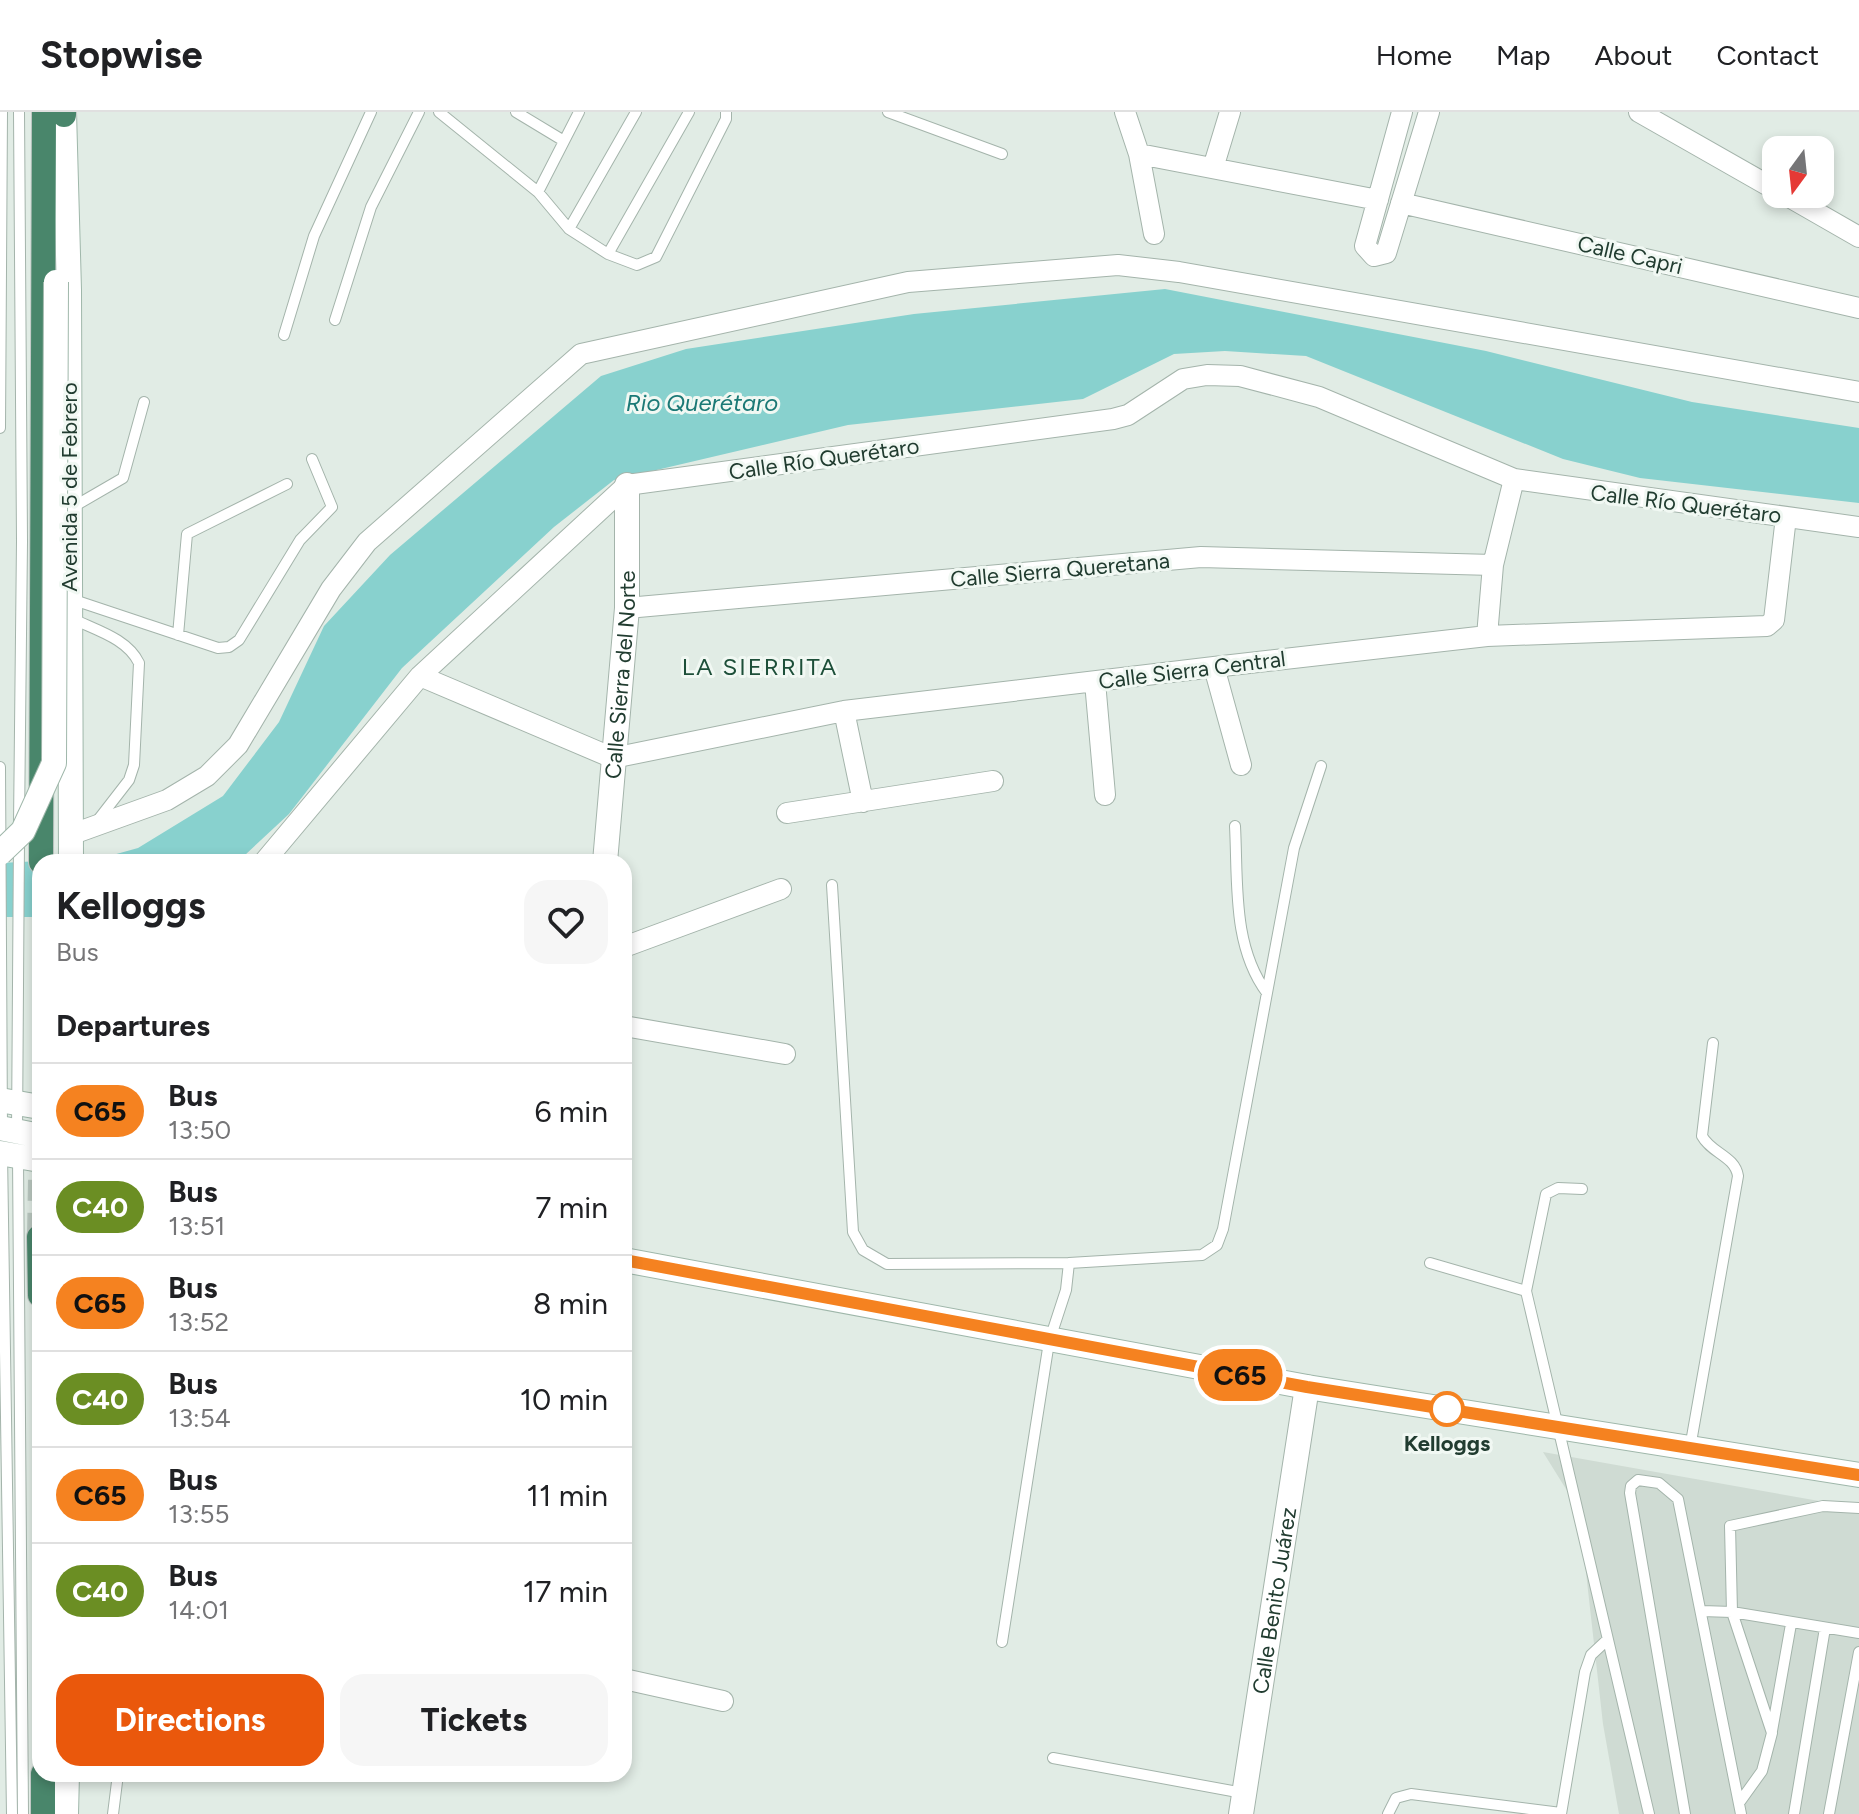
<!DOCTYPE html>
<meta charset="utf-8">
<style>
body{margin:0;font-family:Figtree,sans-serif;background:#f6f6f6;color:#202124;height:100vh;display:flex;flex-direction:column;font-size:30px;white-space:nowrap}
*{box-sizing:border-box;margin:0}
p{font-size:26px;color:#757577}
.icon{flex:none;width:44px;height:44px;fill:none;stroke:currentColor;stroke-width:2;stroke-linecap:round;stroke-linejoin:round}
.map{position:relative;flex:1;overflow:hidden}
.panel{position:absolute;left:32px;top:742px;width:600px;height:928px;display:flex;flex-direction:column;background:#fff;border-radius:24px;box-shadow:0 4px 12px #0003}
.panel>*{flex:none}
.badge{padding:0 16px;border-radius:26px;font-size:28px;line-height:52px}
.needle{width:52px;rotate:195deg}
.controls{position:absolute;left:1762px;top:24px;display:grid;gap:16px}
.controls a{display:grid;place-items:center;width:72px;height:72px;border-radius:16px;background:#fff;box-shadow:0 4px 12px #0003;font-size:40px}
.map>.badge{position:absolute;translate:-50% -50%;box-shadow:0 0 0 4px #fff}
h2{padding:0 24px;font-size:30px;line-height:72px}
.round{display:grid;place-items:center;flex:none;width:84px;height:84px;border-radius:24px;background:#f6f6f6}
.head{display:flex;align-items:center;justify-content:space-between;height:136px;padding:0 24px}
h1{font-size:38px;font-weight:700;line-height:60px}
.button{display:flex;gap:16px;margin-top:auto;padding:16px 24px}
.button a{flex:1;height:92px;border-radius:24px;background:#ea580c;color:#fff;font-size:32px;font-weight:700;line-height:92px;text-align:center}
.button a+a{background:#f6f6f6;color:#202124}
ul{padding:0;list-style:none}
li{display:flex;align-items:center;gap:24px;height:96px;padding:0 24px;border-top:2px solid #e0e0e0}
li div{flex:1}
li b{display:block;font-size:30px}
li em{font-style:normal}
li .badge{min-width:88px;font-weight:700;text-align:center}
header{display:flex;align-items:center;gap:48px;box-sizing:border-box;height:112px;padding:0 40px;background:#fff;border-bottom:2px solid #e0e0e0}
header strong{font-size:38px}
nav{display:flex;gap:44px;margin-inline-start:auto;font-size:28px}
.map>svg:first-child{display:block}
</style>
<header>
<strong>Stopwise</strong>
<nav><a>Home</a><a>Map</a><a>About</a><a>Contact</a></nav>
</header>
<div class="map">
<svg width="1859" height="1702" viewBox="0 0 1859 1702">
<rect width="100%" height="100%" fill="#e1ece5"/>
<!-- built -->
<path fill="#cfdbd3" d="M1543,1340l316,56v306h-240l-16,-90 -24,-214z"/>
<!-- water -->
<path fill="#88d1ce" d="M1165,177l321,62 206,51 167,26v75l-219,-25 -77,-19 -257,-103 -81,-5 -51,3 -91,45 -235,26 -234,55 -60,47 -152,141 -113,146 -44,41 -12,7h-193v55h-40v-54l102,-5 36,-10 85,-52 56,-74 45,-96 66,-71 211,-179 85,-27 228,-35z"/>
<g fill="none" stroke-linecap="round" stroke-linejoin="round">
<!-- trunk-tunnel -->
<path stroke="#bbc9c1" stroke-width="24" stroke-dasharray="24 12" stroke-linecap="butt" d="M39,1125l1,-57"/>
<defs>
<path id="service" d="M439,0l99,80 31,37 39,25 29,11 19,-8 70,-138v-7
M516,0l48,29
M888,0l114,42
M538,80l41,-80
M569,117l67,-117
M608,142l81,-142
M335,208l36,-113 48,-95
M284,223l30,-99 57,-124
M0,316l2,-316
M73,395l50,-29 21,-76
M71,487l147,49 11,-1 10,-7 61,-100 32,-33 -20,-48
M71,506c24,12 56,20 68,45l-5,102 -5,15 -31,40
M178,523l9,-101 100,-50
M0,655l2,362
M19,712l3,-283 -3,-429
M1235,714c3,56 -3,120 32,167
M832,773l21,347 10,18 24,14 182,-1 -3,27 -17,52 -47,300
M17,1020l2,-292
M2,1041l10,661
M18,1044l5,658
M1582,1077l-24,-1 -12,6 -20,97 123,523
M1069,1151l133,-8 15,-10 6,-16 71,-381 27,-82
M1430,1151l96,28
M1690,1336l48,-272c-3,-20 -27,-23 -36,-40l11,-93
M1702,1499l30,1 127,21
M1772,1619l19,-107
M1053,1646l190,35
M1739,1691l23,-32 10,-38 -40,-121 -2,-86 93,-20 36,2
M113,1702l5,-40
M1388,1702l8,-16 15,-4 150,19
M1561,1702l24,-142 6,-17 16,-15
M1685,1702l-55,-321 1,-7 7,-6 21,3 19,16 63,315
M1794,1702l31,-186
M1829,1702l30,-162"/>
<path id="minor" d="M1125,0l14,42 15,80
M1402,0l-37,134 9,10 12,-3 43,-141
M1639,0l137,78
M1139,42l239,46
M1213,56l17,-56
M1784,82l75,43
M1401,91l458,105
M627,496l574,-51 292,8
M1487,524l6,-71 21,-86
M1214,555l27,98
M420,564l193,82 231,-47 370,-44 273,-31 280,-10 7,-6 12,-103
M1095,570l10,113
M844,599l19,91
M787,701l206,-32
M70,723l97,-35 40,-24 31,-31 93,-156 36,-47 214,-188 327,-72 210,-17 61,7 680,120
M264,750l156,-186 207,-191 486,-66 15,-4 55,-36 24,-4 33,1 79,21 195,82 345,48
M624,835l157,-58
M624,914l161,28
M624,1567l99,22"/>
<g id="tertiary">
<path id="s1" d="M605,750l22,-254v-123"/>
<path id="s2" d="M1241,1702l66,-427"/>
</g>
<path id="secondary" d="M64,0l5,178 2,572
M0,988l40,7
M0,1016l40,8
M0,1041l40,7
M624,1148l683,127 552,88
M66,1702l1,-40"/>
<path id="trunk" d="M64,0v3
M41,750l3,-750
M39,1125l1,58
M43,1702v-40"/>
</defs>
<!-- service casing -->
<use href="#service" stroke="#a4b4ab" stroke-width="12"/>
<!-- minor casing -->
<use href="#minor" stroke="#a4b4ab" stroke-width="22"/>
<!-- tertiary casing -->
<use href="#tertiary" stroke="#a4b4ab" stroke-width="26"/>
<!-- secondary casing -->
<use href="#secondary" stroke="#9fb7aa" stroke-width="26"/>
<!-- trunk casing -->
<use href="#trunk" stroke="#c1c8c5" stroke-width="26"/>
<!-- service -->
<use href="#service" stroke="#fff" stroke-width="10"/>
<!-- minor -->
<use href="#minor" stroke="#fff" stroke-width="20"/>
<!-- tertiary -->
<use href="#tertiary" stroke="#fff" stroke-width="24"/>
<!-- secondary -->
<use href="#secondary" stroke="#fff" stroke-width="24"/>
<!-- trunk -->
<use href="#trunk" stroke="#49866b" stroke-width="24"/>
<defs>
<path id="secondary-bridge" d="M0,741l23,-22 31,-68 2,-481"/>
</defs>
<!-- secondary-bridge casing -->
<use href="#secondary-bridge" stroke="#9fb7aa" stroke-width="26" stroke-linecap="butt"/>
<!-- secondary-bridge -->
<use href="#secondary-bridge" stroke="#fff" stroke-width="24"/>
</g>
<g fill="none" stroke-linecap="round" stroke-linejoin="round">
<defs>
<path id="line" d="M624,1148l683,127 552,88"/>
</defs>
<!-- line casing -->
<use href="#line" stroke="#fff" stroke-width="18"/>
<!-- line -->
<use href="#line" stroke="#f58220" stroke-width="12"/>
</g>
<!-- markers -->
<circle fill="#fff" stroke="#f58220" stroke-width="4" cx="1447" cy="1297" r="16"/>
<g text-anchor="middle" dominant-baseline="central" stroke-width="6" stroke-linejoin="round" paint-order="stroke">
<!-- street labels -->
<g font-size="22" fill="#213c30" stroke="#f1f8f3">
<text transform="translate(1630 143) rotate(13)">Calle Capri</text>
<text transform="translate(824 347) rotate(-8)">Calle Río Querétaro</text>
<text transform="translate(69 375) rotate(-90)">Avenida 5 de Febrero</text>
<text transform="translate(1686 392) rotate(7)">Calle Río Querétaro</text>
<text transform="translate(1060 458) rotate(-5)">Calle Sierra Queretana</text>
<text transform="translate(1192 558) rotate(-7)">Calle Sierra Central</text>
<text stroke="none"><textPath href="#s1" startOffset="188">Calle Sierra del Norte</textPath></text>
<text stroke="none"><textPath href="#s2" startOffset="216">Calle Benito Juárez</textPath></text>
</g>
<!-- stop labels -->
<g font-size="22" font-weight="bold" fill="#213c30" stroke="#f1f8f3">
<text x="1447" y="1331">Kelloggs</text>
</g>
<!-- water labels -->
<g font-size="24" font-style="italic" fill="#1b7976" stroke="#f1f8f3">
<text x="702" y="290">Rio Querétaro</text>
</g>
<!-- neighbourhood labels -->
<g font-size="24" letter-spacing="2" fill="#1d4f39" stroke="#f1f8f3">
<text x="760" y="554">LA SIERRITA</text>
</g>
</g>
</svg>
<div class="controls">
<a><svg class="needle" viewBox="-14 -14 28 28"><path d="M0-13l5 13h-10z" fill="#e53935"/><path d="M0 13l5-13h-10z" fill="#757577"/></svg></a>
</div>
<b class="badge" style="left:1240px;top:1263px;background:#f58220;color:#111">C65</b>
<section class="panel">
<div class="head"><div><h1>Kelloggs</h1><p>Bus</p></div><a class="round"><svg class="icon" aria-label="heart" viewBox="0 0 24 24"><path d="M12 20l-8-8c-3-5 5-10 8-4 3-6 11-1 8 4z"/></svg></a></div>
<h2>Departures</h2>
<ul>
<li><span class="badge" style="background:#f58220;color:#111">C65</span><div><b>Bus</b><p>13:50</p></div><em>6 min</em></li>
<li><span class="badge" style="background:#6b8e23;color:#fff">C40</span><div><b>Bus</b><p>13:51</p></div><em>7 min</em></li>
<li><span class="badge" style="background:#f58220;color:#111">C65</span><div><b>Bus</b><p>13:52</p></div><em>8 min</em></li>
<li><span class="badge" style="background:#6b8e23;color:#fff">C40</span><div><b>Bus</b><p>13:54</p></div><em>10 min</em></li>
<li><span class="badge" style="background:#f58220;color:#111">C65</span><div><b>Bus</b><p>13:55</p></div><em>11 min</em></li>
<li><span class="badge" style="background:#6b8e23;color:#fff">C40</span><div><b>Bus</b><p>14:01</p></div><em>17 min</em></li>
</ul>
<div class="button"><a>Directions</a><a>Tickets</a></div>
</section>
</div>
